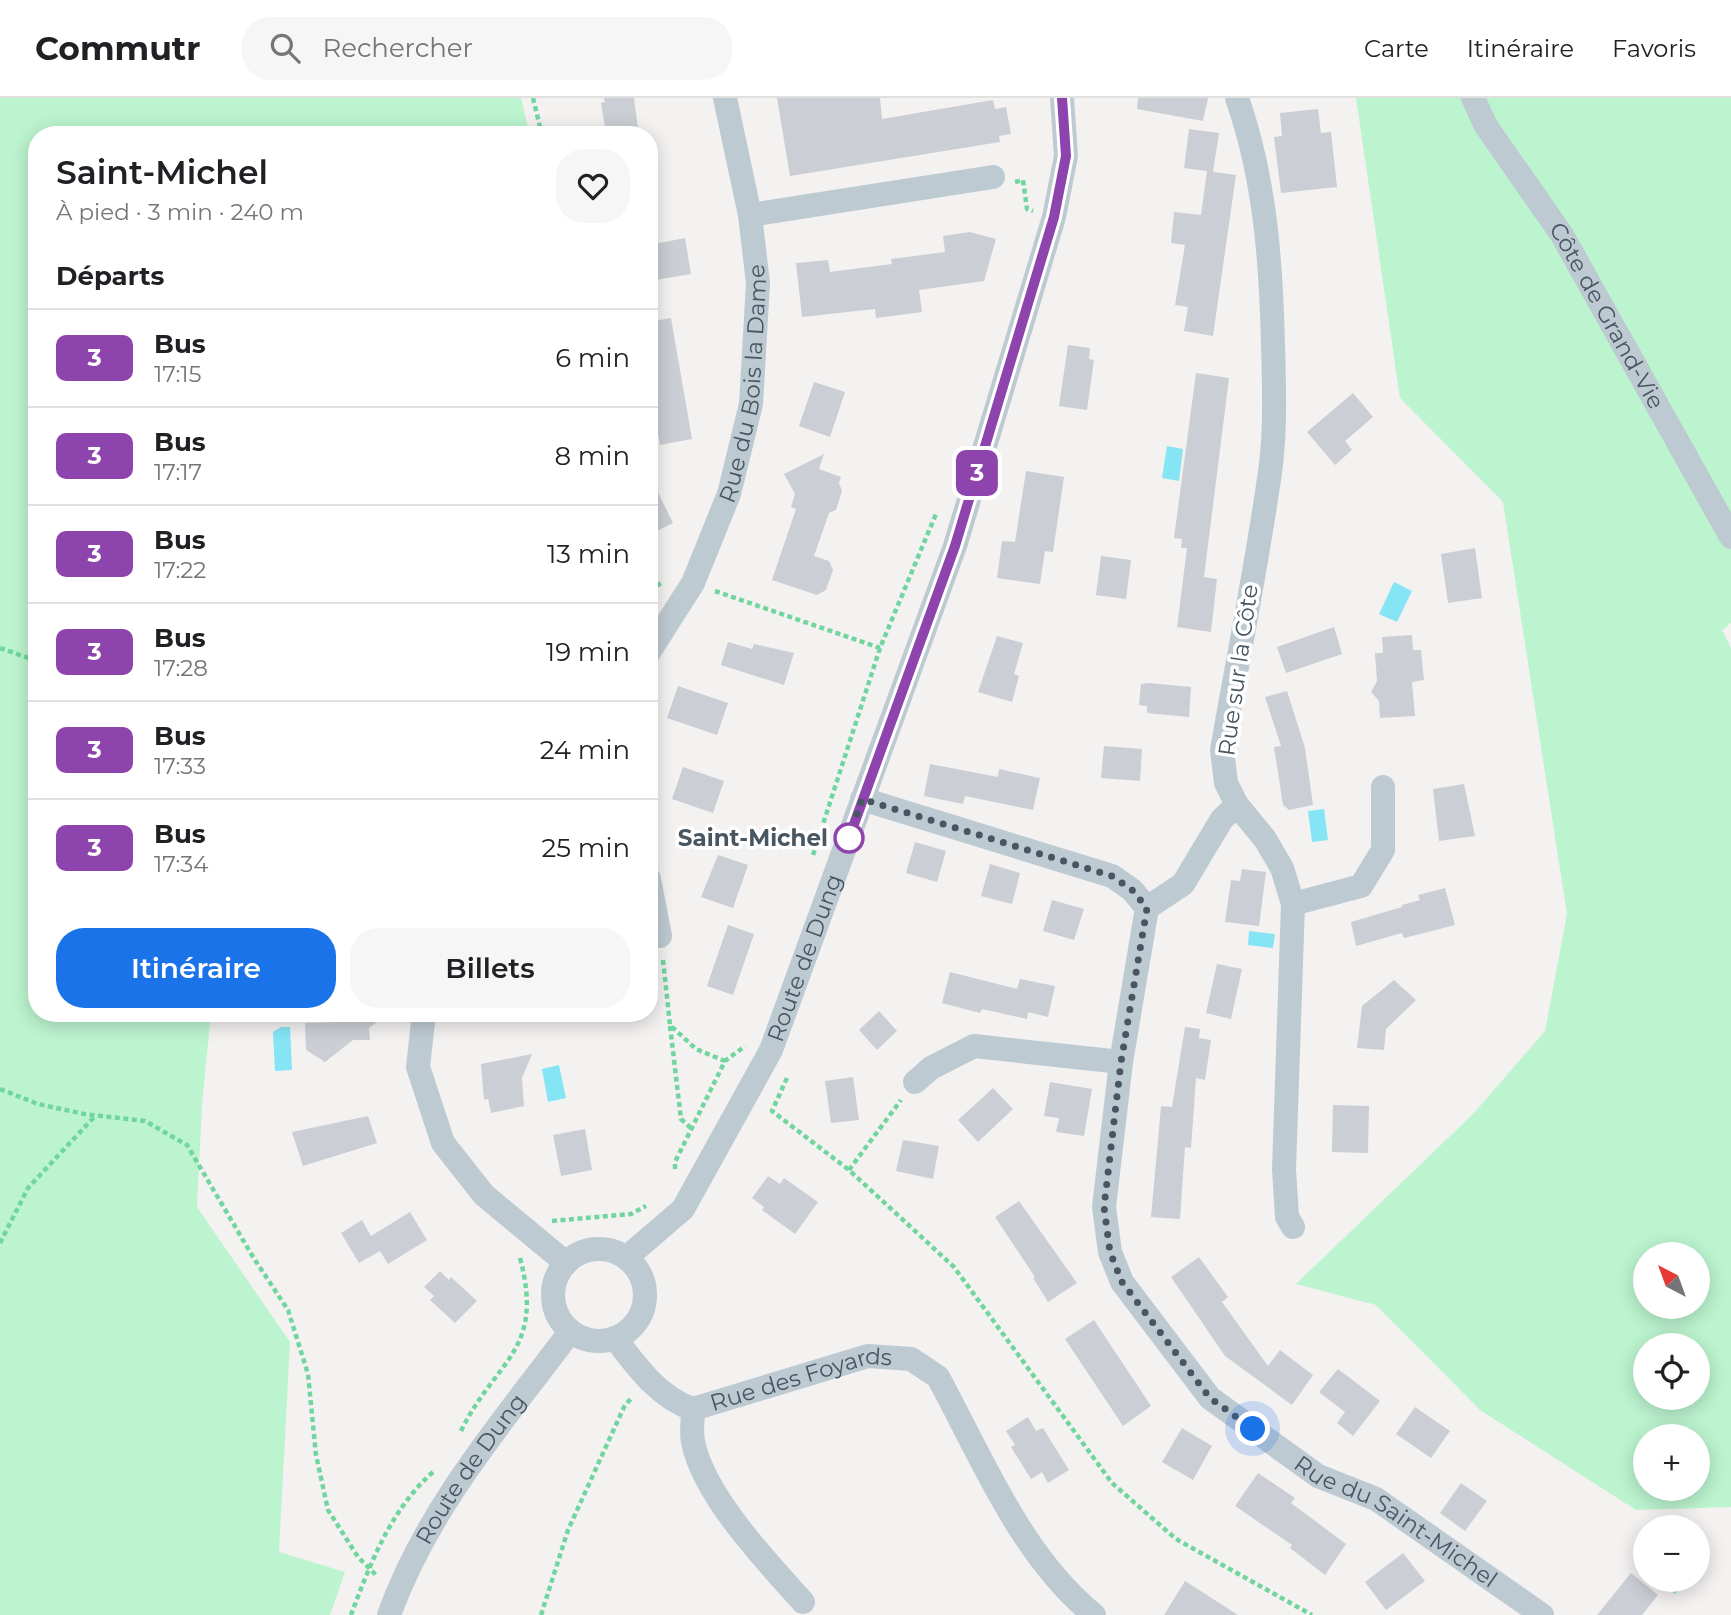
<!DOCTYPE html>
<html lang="fr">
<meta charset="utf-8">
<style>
body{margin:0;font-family:Montserrat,sans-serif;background:#f6f6f6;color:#202124;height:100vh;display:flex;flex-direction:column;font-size:26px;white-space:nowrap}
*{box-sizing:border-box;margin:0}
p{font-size:23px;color:#757577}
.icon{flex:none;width:38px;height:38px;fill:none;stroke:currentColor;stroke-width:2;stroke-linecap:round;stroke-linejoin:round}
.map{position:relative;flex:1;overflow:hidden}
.details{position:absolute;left:28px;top:28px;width:630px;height:896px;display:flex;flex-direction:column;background:#fff;border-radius:28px;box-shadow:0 4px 18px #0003}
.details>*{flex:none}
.badge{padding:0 14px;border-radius:10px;font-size:24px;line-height:46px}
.needle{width:46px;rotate:319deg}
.buttons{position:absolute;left:1633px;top:1144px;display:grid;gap:14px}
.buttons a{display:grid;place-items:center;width:77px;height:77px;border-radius:50%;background:#fff;box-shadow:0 4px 18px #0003;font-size:35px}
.you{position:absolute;width:35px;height:35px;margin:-18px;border:5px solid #fff;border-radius:50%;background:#1a73e8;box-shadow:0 0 0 10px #1a73e833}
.map>.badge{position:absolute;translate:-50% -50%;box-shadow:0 0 0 4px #fff}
h2{padding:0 28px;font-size:26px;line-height:63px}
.round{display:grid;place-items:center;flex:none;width:74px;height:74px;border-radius:28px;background:#f6f6f6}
.summary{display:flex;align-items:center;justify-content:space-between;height:119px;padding:0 28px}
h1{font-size:33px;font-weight:600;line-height:52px}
.primary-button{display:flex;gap:14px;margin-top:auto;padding:14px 28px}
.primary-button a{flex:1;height:80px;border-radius:28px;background:#1a73e8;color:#fff;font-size:28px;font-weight:600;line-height:80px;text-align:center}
.primary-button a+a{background:#f6f6f6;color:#202124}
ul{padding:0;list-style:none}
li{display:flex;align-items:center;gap:21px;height:98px;padding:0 28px;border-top:2px solid #e0e0e0}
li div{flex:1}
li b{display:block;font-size:26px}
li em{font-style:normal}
li .badge{min-width:77px;font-weight:700;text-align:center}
header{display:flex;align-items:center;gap:42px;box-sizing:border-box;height:98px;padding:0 35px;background:#fff;border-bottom:2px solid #e0e0e0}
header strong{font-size:33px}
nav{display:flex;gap:38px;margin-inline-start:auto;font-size:24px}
.search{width:490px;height:63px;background:#f6f6f6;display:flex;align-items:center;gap:18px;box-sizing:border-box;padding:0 24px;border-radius:28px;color:#757577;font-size:26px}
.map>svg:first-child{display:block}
</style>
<header>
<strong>Commutr</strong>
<div class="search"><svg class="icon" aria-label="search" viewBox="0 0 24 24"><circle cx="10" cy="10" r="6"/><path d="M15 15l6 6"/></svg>Rechercher</div>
<nav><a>Carte</a><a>Itinéraire</a><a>Favoris</a></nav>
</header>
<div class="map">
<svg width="1731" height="1517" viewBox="0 0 1731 1517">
<rect width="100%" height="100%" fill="#f4f1f1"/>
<!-- green -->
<path fill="#bcf4cf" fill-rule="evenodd" d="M0,0h521l9,37h-493v878h174l-9,91 -5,103 93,135 -11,210 66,20 -15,43h-330z
M1356,0h375v525l-9,7 9,18v859l-95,3 -156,-100 -104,-105 -80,-21 177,-170 72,-83 22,-117 -64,-412 -103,-104zM1645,1157h53v52h-53zM1645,1248h53v52h-53zM1645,1339h53v52h-53z"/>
<!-- water -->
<path fill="#85e5f5" d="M1167,348l16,3 -4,32 -17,-3z
M1394,484l18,9 -15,31 -18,-8z
M1324,711l4,31 -16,2 -4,-31z
M1249,833l26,3 -2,14 -25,-3z
M281,929h9l2,43 -17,1 -2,-39z
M559,967l7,33 -18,4 -6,-33z
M1658,1482h28v1l-11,13z"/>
<!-- building -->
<path fill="#cbced4" d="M604,0h30l4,31 -32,5 -5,-31 4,-1z
M777,0h103l2,21 111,-19 2,9 11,-2 5,27 -12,2 1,6 -210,34z
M1138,0h70l-5,23 -66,-12z
M1318,11l3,24 10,-1 6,55 -56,6 -7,-56 8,-1 -2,-23z
M1189,31l30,4 -6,39 -29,-4z
M1207,73l29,4 -23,161 -29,-5 4,-24 -13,-2 10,-60 -14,-2 3,-31 27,3z
M970,134l26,7 -12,42 -65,9 3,22 -46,6 -1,-9 -73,8 -6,-54 32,-3 2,12 62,-8 -1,-5 54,-7 -2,-16z
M685,140l6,36 -42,7v-36z
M671,220l21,121 -32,6 -11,-61v-62z
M1068,247l22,3 -1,11 5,1 -7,50 -28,-4z
M1196,275l33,5 -25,199 13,2 -6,53 -34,-5 10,-79h-6l1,-9 -8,-1z
M814,284l31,10 -15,45 -31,-11z
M1353,295l20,24 -28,24 7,9 -17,15 -28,-33z
M824,356l-5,15 22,8 -2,6 3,8 -6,19 -7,3 -15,43 15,5 4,9 -7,20 -9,5 -45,-15 24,-71 -5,-2 4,-13 -11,-20z
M1026,373l38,6 -11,75 -8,-1 -5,33 -43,-6 5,-37 13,1z
M649,376l24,49 -24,12z
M1475,450l7,50 -34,5 -7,-49z
M1101,458l30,4 -5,39 -30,-4z
M1334,529l8,27 -56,19 -9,-26z
M1412,537l1,15h8l3,30 -12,2 3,34 -35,2 -1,-17 -8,-9 6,-11 -2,-28h8l-1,-16z
M997,538l26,7 -9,31 5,2 -7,26 -34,-10z
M728,544l24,7 2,-5 40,9 -10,32 -63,-20z
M1149,585l42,4 -2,30 -42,-4v-7l-8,-1 2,-21z
M678,588l50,17 -11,32 -50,-17z
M1287,593l18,57 8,57 -24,5 -6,-5 -9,-58 7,-1 -16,-49z
M1104,648l38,3 -2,32 -39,-3z
M930,666l68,13 1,-8 41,9 -7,32 -68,-14 -2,8 -39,-8z
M683,669l41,14 -11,32 -41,-14z
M1464,686l11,52 -36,5 -6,-52z
M915,744l31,9 -9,31 -31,-9z
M718,757l30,10 -15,43 -32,-11z
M990,766l30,9 -8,31 -31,-8z
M1242,771l24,3 -7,54 -34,-4 6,-42 9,1z
M1445,790l10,37 -51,13 -2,-5 -46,13 -5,-24 51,-15v-2l18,-5 -2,-5z
M1052,802l32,9 -10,31 -31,-9z
M728,827l26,9 -21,61 -26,-9z
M1217,866l25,5 -11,50 -25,-6z
M950,874l67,17 3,-10 35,7 -7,31 -20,-5 -1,7 -45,-10 -2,4 -38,-10z
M1394,882l22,20 -30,29 -2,21 -27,-2 5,-42z
M879,913l18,20 -20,19 -18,-20z
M342,915h27v9h8l-8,6 1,12h-17l-28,22 -19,-12 -1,-27 37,-1z
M1185,929l15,2 -1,9 12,2 -6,40 -9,-2 -5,70 -6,-1 -5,72 -29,-2 10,-111 11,1z
M532,956l-10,24 2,28 -33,7 -3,-14 -4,1 -3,-36z
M853,979l6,43 -28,3 -6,-42z
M1050,984l42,7 -8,47 -28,-4 3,-14 -15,-2z
M993,990l20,21 -35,33 -20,-22z
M1333,1007l36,1 -1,47 -36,-1z
M368,1018l9,27 -74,23 -11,-34z
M585,1031l7,41 -31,6 -8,-41z
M903,1042l36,6 -6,33 -37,-8z
M768,1078l12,8 4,-6 34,24 -23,32 -33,-24 2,-3 -12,-9z
M1019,1103l58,82 -29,19 -15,-24 2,-1 -40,-60z
M410,1114l17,28 -39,24 -8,-13 -21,12 -18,-30 21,-13 9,16z
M1199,1159l29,40 -6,5 46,64 12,-16 33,25 -21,30 -67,-49 -54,-79z
M440,1173l9,9 2,-3 26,24 -22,22 -25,-23 4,-4 -10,-9z
M1094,1222l57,86 -28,20 -58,-87z
M1338,1271l42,32 -27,35 -16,-13 8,-11 -26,-20z
M1415,1309l35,24 -19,27 -35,-24z
M1028,1319l8,14 7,-3 26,42 -21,13 -6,-11 -11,7 -20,-32 4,-2 -9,-14z
M1182,1330l30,18 -19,34 -31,-18z
M1258,1375l37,25 -4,5 55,41 -21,31 -35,-27 2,-3 -57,-39z
M1461,1385l26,18 -22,30 -25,-18z
M1403,1455l22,28 -39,29 -21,-28z
M1631,1475l27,22 -16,20h-45z
M1185,1483l53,34h-74z"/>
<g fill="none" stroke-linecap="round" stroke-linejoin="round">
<!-- path -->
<path stroke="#70d69e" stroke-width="4.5" stroke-dasharray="5 3.5" stroke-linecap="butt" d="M533,0l9,37
M1015,84l8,-2 4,29 6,2
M649,492l14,-8
M715,493l165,57
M0,550l37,13
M813,757l67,-207 56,-134
M663,862l7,65 26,24 29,12
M670,928l11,93 12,11
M787,980l-15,33 77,59 105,97 158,216 64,56 136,76
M0,991l38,15 46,10 61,7 42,24 66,112 35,53 20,64 8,81 12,55 30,47 20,20
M675,1071v-7l50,-101 20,-15
M849,1072l52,-70
M552,1123l79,-7 15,-8
M0,1145l28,-55 67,-72
M461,1333c35,-72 84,-79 59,-173
M351,1517c19,-51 40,-106 82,-143
M541,1517l27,-85 56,-123 8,-10"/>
<!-- minor -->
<g stroke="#becad2" stroke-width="24">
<path d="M1237,0c28,80 34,162 36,246 1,43 3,85 -3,128 -13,93 -32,186 -48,278l4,33 11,22 28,34 17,29 11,36 -9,265 3,48 6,10"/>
<path id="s1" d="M1473,0l13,28 76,109 169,302"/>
<path d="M750,117l243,-38"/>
<path id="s2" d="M649,554l44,-69 36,-89 22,-90 7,-121 -8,-68 -25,-117"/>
<path d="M862,701l250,77 20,14 15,18"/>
<path id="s3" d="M1237,707l-15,14 -39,65 -36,24 -26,154 -17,145 6,45 12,30 88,116 108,78 58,23 166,116"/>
<path d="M649,781l11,57"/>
<path d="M1293,806l68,-18 22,-36v-63"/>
<path d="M424,915l-6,54 25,76 41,52 82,68"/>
<path d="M915,984l16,-14 43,-22 147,16"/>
<circle cx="599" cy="1197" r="46"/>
<path id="s4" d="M626,1160l57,-49 88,-159 184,-504 99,-329 12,-61 -4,-58"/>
<path id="s5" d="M615,1240c21,28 44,60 78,71l175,-53 43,3 27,18c44,81 83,179 156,238"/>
<path d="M693,1311c0,10 -2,22 0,33 11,54 73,119 110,160"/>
<path id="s6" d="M389,1517c38,-106 114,-194 181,-283"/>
</g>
</g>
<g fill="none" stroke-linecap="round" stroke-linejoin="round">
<defs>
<path id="line" d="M849,740l106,-292 99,-329 12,-61 -4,-58"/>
</defs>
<!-- line casing -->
<use href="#line" stroke="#fff" stroke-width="16"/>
<!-- line -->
<use href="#line" stroke="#8e44ad" stroke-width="10"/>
<!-- walk -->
<path stroke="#475661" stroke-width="7" stroke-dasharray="0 12.6" d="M849,740l13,-39 250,77 20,14 15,18 -26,154 -17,145 6,45 12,30 88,116 43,31"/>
</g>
<!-- markers -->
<circle fill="#fff" stroke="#8e44ad" stroke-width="3.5" cx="849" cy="740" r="14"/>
<g text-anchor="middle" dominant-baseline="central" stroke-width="7" stroke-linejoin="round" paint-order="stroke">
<!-- street labels -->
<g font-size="23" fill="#475661" stroke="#fff">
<text stroke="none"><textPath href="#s1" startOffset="256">Côte de Grand-Vie</textPath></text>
<text stroke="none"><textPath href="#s2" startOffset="290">Rue du Bois la Dame</textPath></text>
<text transform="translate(1238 572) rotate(-82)">Rue sur la Côte</text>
<text stroke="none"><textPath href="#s4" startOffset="355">Route de Dung</textPath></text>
<text stroke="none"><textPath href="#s5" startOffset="220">Rue des Foyards</textPath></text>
<text stroke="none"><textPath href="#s6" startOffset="168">Route de Dung</textPath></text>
<text stroke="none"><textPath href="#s3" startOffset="889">Rue du Saint-Michel</textPath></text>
</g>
<!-- stop labels -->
<g font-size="23" font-weight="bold" fill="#475661" stroke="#fff" text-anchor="end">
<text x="828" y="740">Saint-Michel</text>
</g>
</g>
</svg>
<div class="buttons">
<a><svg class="needle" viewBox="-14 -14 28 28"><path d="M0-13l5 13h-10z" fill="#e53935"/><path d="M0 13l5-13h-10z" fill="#757577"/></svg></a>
<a><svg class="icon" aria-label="locate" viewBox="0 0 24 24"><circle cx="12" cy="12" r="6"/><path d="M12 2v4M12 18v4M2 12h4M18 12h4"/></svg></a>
<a>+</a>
<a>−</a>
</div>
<div class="you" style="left:1253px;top:1331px"></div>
<b class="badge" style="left:977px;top:375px;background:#8e44ad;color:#fff">3</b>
<section class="details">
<div class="summary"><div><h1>Saint-Michel</h1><p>À pied · 3 min · 240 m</p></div><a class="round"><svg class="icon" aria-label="heart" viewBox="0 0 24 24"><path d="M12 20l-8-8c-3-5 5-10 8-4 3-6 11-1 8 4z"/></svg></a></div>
<h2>Départs</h2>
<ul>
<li><span class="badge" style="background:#8e44ad;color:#fff">3</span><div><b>Bus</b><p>17:15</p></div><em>6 min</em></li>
<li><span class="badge" style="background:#8e44ad;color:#fff">3</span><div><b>Bus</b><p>17:17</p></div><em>8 min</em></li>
<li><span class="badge" style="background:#8e44ad;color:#fff">3</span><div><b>Bus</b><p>17:22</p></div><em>13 min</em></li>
<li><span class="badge" style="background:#8e44ad;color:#fff">3</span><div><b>Bus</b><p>17:28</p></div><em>19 min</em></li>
<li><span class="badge" style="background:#8e44ad;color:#fff">3</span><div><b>Bus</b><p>17:33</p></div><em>24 min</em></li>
<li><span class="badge" style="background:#8e44ad;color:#fff">3</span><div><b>Bus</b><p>17:34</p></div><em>25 min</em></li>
</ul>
<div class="primary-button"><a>Itinéraire</a><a>Billets</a></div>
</section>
</div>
